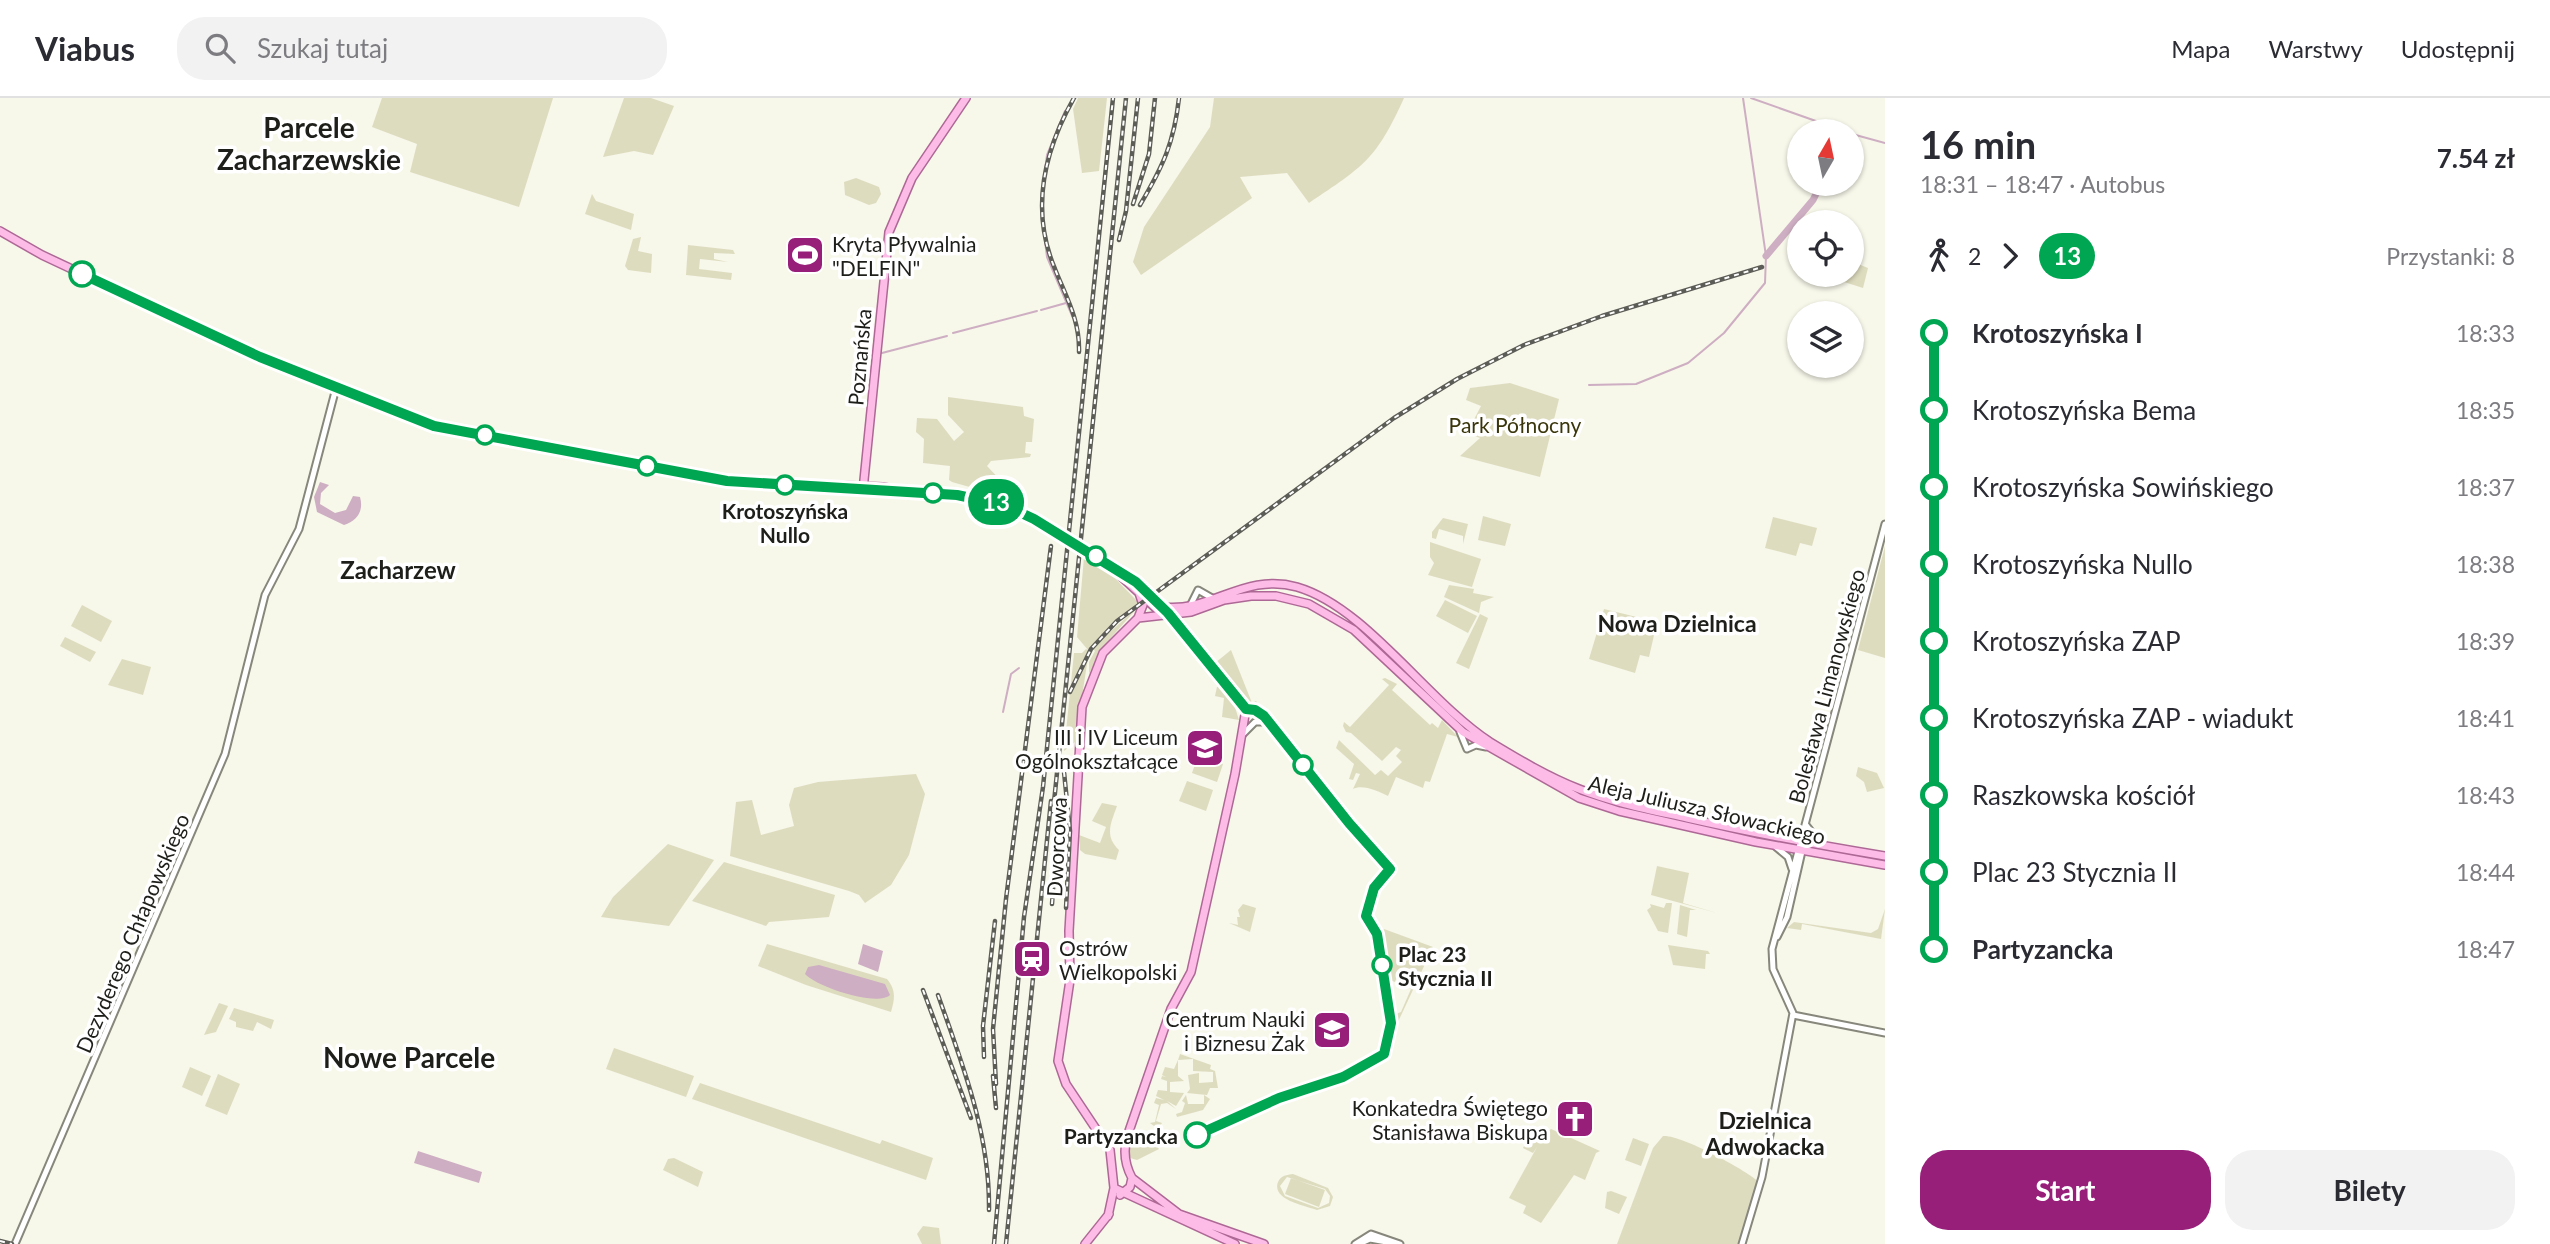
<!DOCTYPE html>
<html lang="pl">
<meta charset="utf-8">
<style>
body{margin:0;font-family:Lato,sans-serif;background:#f2f2f3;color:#2b2b33;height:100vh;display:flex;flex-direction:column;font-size:26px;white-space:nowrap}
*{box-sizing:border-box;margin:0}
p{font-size:23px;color:#7c7c81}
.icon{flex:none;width:38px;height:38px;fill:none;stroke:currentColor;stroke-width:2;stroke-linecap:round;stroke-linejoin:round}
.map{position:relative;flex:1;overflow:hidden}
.drawer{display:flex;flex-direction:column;background:#fff;width:665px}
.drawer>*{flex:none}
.badge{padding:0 14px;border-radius:23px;font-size:24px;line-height:46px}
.needle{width:46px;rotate:9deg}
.tools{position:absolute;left:1787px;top:21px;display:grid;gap:14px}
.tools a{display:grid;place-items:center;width:77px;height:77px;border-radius:50%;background:#fff;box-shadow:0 2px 5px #0004;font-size:35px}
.map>.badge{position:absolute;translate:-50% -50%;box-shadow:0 0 0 4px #fff}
.legs{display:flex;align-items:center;gap:10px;height:77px;padding:0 35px;font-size:23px}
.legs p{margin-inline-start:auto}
.headline{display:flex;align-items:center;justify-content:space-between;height:119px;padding:0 35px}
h1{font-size:38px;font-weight:700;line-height:52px}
.cta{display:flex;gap:14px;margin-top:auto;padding:14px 35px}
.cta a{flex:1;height:80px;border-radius:28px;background:#971f7a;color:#fff;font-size:28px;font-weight:700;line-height:80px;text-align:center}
.cta a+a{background:#f2f2f3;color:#2b2b33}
ul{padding:0 35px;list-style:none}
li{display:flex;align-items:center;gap:24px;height:77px;font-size:26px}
li i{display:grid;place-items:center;width:10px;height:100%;margin:0 9px;background:currentColor}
li i::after{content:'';width:18px;height:18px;margin:-9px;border:5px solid;border-radius:50%;background:#fff}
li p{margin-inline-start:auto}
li:first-child i{background:linear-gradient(#0000 50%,currentColor 0)}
li:last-child i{background:linear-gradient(currentColor 50%,#0000 0)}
header{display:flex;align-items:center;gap:42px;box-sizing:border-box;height:98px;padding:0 35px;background:#fff;border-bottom:2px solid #e1e1e2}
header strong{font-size:33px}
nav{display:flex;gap:38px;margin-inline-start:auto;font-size:24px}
.search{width:490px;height:63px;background:#f2f2f3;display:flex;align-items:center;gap:18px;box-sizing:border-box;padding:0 24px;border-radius:28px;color:#7c7c81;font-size:26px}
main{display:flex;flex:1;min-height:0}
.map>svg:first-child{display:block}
</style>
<header>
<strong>Viabus</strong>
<div class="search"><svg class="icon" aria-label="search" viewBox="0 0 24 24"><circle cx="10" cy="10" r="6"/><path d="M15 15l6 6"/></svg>Szukaj tutaj</div>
<nav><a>Mapa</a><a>Warstwy</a><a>Udostępnij</a></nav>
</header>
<main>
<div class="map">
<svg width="1885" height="1146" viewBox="0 0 1885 1146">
<rect width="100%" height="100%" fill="#f7f7ea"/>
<!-- green -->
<path fill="#dedcbf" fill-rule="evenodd" d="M382,0h171l-34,109 -109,-35 7,-28 -45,-17z
M624,0h27l23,8 -21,49 -19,-4 -31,6z
M1078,0h29l-8,73 -17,2 -9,-64z
M1214,0h190c-28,62 -40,68 -95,105l-22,-30 -47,4 12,21 -111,77 -8,-13 11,-35 66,-100z
M856,80l23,9 2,7 -5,9 -7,2 -24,-10 -1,-13z
M592,96l4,7 38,13 -3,16 -46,-16z
M641,139l-3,14 14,3 -1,19 -23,-3 -3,-4 8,-27z
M688,147l45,5 2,4 -21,-1v6l14,3 -28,-3 -1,10 33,4 -1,7 -45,-5z
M1852,159l1,5 15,6 -5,20 -25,-8 2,-5h12z
M1510,285l49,16 -19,78 -80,-21 20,-18 -13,-5 14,-27 -15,-6 4,-12z
M948,299l75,10 1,9 10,3 -2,23h-6l-1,11 6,1 -1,3 -39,4 -4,5 19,20 8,-7 -2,20 -60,-17 -3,-2 1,-14 -27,-3 1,-24 -8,-7 1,-14 20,1 17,22 10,-9 -16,-17z
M1483,418l28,8 -6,22 -27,-6z
M1773,419l44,11 -5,18 -12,-3 -4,13 -31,-8z
M1443,420l25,6 -5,20v-8l-24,-7 -3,10 -4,-1v-6z
M1430,444l51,17 -9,28 -44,-12 6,-12 -4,-6z
M1885,448v112l-27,-8z
M1084,459l23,13 32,33 -27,20 -24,27 -11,-13z
M1449,487l25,4 -1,4 21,4 -13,5 -2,11 -35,-16z
M1445,502l32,16 -9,17 -32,-17z
M82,507l30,16 -11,21 -30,-16z
M1138,509l-35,40 -14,27v-12l6,-11 -3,-3z
M1604,511l53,13 -8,35 -9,-2 -5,18 -46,-14z
M1480,516l8,4 -19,51 -13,-6z
M65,539l31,15 -6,10 -30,-16z
M1086,551l3,2 -14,91 -11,9 10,-98h8z
M1231,552l21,53 4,-2 6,8 -13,-6 -34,-40z
M122,561l29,8 -8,28 -35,-10z
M1385,580l12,6 -5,6 38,35 2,-2 6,5 4,-8 16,17 -11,-3 -17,48 -5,-1 -2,7 -27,-11 -8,19c-10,-5 -26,-12 -35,-7l7,-15 -4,-1 -3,7 -4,-1 5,-15 -18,-16 3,-8 36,35 6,-5 7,6 14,-14 -6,-6 5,-6 -5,-3 -14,14 -31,-28 -5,-1 -3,-6 1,-4 6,5 39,-42 -7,-6z
M1222,588l11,15 6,19 -17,-3 2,-19 -9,-2 2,-9z
M1198,658l25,8 -6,18 -25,-9z
M1858,669l19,6 7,15 -17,4 -3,-10 -8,-6z
M916,676l9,20 -16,61 -18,30 -26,18 -6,-8 -10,-4 -119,-35 6,-54 16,-2 9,35 33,-9 -5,-21 5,-17 24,-6z
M1187,683l26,9 -7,21 -27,-10z
M1102,705l15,3c-6,17 -13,30 2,44l-3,10 -31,-6 -5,-4 -1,-15 21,8 6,-16 -14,-6z
M668,746l46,16 -45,66 -68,-9 12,-20z
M724,764l111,33 -6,22 -60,5 -3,4 -74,-25z
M1657,768l32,7 -6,30 34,10 -66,-18z
M1666,805h6l-4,30 -10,-2 -11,-21 4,-3 -1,-3 14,4z
M1243,806l13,4 -6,24 -21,-9 9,2 -1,-8h3l-2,-7z
M1680,807l16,5h-6l-3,27 -10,-3z
M1885,811l-4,30 -79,-15 -1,6 -14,-2 7,-6 77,11 7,-4z
M1384,831l49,18 -36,77 -5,-3 -2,-14 6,7 5,-2 10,-23 -3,-2 4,-4 -4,-2 7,-5 -15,-8 -5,14 -5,-2 -6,-38 -4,-2 -1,-8z
M767,846l120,35c9,11 8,19 4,33l-85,-27 -48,-19z
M1668,847l40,6 2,3h-4l-1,15 -32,-4z
M219,905l9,3 -12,26 -12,3z
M234,910l40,12 -3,9 -14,-7 -4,9 -17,-4v-5l-7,-3z
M614,950l80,28 -8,21 -80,-28z
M1180,956l31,11 -1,4 5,2 3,17h-8l-3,7 -20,-2 3,-4 -2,-14 11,-2v10l14,-1v-10l-20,-1v-12l-15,1z
M1178,962v16l6,5 -14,1v10l14,1 -8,13 -9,-5 9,8 -9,-6 -6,1 -5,17 6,2 -4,6 -8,-6 5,-1 4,-17 -5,-2 2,-5 8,2 -8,-4 2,-6 9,1v-10l-6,-2 1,-3 4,1 -4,-2 3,-8 9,2z
M190,969l21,9 -9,20 -20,-9z
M218,976l22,10 -13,31 -22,-9z
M700,985l180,61 2,-4 51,18 -7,22 -234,-81z
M1186,997l2,9h16v-9l6,4 -7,11 -26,7 -1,-3 6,-2 3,-9 -3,-2z
M1533,1031l10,6 8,-6 49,22 -4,2 -11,27 -11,-5 -33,48 -18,-10 3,-7 -17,-8 28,-51 -4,6 -10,-5z
M1134,1032l13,5 12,14 -22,11 -7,-2 -1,-19z
M1663,1038c17,-2 81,33 95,45l-18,63h-123l36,-96z
M1633,1040l16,6 -8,22 -16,-6z
M674,1060l29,14 -5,15 -35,-17 5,-11z
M1293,1076l35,14 5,9 -3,9 -13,4c-11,-4 -46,-10 -39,-28 3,-7 9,-7 15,-8zM1287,1079l38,12 5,7 -1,7 -11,5 -33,-12 -5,-10z
M1291,1080l34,12 -6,17 -34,-13z
M1611,1093l16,6 -8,17 -14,-6 2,-16z
M923,1128l16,2 2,16h-19l-5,-10z"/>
<!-- water -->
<path fill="#ceaec2" d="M320,384l9,3 -8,8 -1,11 15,9 11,-3 7,-14 7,1c4,14 -3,24 -16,28l-27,-13 -3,-15z
M863,846l20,7 -5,21 -20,-8z
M819,867l66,19 5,11c-13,12 -73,-8 -85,-21l3,-7z
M418,1053l64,21 -3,11 -65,-20z"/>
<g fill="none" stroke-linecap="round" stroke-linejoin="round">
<!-- stream -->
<path stroke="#ceaec2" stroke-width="2" d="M1751,0l79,28
M1852,36l33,9
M1041,102l6,-45 18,-44
M1041,111l6,48 26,61
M1041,212l25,-7
M953,235l84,-22
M882,255l65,-17
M1589,287l47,-1 52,-21 36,-30 41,-50 1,-27 -23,-158
M1003,614l8,-38 8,-6"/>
<!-- river -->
<path stroke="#ceaec2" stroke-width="7" d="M1766,158l47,-56 8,-16"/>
<!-- major-tunnel -->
<path stroke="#d6d6cb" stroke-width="7" stroke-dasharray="7 3.5" stroke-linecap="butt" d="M1045,427l40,24"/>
<defs>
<path id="minor" d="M1190,508l8,-16 14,8
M1460,634l7,17 9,-4 10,2
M1243,636l12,-12h11
M1806,727l15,19
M1776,749l12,10 4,12
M1777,839l10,-20 16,-70
M1793,917l92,18
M15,1146l210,-490 40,-159 34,-66 37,-141
M1355,1146l16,-10 29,10
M1359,1146l11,-5 22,4
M1742,1146l20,-67 31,-164 -20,-44 -1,-20 113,-425"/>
<path id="major" d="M0,133l42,24 202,95 190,76 293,55 156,6 19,4
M863,392l26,-258 23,-54 54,-80
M900,393c52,1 100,8 145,34
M1085,451l35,20 40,35 86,105 -11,65 -44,198 -20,37 -44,128c-4,15 -2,28 5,41l47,36 85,30
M1113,471l48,44
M1163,509c48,6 81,-35 134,-20 69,20 130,114 193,155 28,17 58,35 89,47 35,14 72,21 108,29 66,15 131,27 198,38
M1138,520l5,-13 -4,-12
M1114,1090l121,56
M1120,1097l10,-8 2,-9
M1108,1118l6,-28 -4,-38 -44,-66 -8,-23 12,-81 -1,-49 13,-224 21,-54 35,-35 53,-6 33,-12 27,-4h25l33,8 45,26 109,102 116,66 40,13 137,31 129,23
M1085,1146l24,-30"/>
</defs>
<!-- minor casing -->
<use href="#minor" stroke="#87877c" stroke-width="9"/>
<!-- major casing -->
<use href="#major" stroke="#ae6896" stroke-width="10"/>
<!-- minor -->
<use href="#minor" stroke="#fff" stroke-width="5"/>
<!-- major -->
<use href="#major" stroke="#fdbce8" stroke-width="7"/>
<defs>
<path id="rail" d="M1074,0c-30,53 -44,112 -19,171 11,28 25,51 24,83
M1133,106l16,-50 6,-56
M1140,107c23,-39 34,-62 39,-107
M1119,142l7,-29 12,-113
M1070,594l21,-43 26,-28 277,-203 63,-39 67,-34 78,-29 160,-49
M1063,664l7,69 -4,77
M1053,714l73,-714
M1052,806l6,-86
M923,892l48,128
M938,897c25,71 52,139 51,215
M984,959l-1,-31 12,-105
M993,978l3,32
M996,986l-3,-55 13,-130 45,-353
M0,1143l12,3
M994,1146l30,-327 19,-130 70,-689
M1006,1146l45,-443"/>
</defs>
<!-- rail casing -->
<use href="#rail" stroke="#5d5d57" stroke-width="4.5"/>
<!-- rail -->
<use href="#rail" stroke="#fff" stroke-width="2" stroke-dasharray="5" stroke-linecap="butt"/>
</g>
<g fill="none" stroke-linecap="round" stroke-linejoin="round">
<defs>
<path id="line-1" d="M82,176l178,83 174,69 293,55 230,14 47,10 30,14 102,63 32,31 78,96 9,1 9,6 85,107 41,46 -16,19 -8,28 11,18 14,89 -7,31 -41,23 -64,21 -82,37"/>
</defs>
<!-- line-1 casing -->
<use href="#line-1" stroke="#fff" stroke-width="16"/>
<!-- line-1 -->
<use href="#line-1" stroke="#00a651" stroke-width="10"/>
</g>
<!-- icons -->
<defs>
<symbol id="stadium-square" viewBox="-11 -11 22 22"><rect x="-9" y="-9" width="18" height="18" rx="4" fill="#971f7a" stroke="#fff"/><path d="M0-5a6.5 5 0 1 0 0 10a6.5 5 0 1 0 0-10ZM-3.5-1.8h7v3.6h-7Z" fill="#fff"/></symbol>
<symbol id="university-square" viewBox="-11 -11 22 22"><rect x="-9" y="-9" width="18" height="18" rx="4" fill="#971f7a" stroke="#fff"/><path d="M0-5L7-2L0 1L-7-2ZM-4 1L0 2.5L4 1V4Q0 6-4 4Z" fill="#fff"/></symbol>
<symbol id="station-square" viewBox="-11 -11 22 22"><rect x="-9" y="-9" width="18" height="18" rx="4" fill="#971f7a" stroke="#fff"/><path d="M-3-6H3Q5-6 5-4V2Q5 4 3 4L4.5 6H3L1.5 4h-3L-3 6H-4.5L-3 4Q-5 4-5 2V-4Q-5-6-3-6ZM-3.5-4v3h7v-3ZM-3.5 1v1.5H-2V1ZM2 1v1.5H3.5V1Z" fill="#fff"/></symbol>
<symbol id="church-square" viewBox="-11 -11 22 22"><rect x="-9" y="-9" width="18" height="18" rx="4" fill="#971f7a" stroke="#fff"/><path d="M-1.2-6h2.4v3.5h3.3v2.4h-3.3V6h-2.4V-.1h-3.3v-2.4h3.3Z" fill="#fff"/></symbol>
</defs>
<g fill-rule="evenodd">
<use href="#stadium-square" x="783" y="135" width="44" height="44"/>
<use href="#university-square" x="1183" y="628" width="44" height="44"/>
<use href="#station-square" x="1010" y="839" width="44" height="44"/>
<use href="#university-square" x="1310" y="910" width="44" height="44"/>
<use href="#church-square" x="1553" y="999" width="44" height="44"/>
</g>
<!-- markers -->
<g fill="#fff" stroke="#00a651" stroke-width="3.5">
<circle cx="82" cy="176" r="12"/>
<circle cx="485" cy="337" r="9"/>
<circle cx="647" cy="368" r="9"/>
<circle cx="785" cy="387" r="9"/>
<circle cx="933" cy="395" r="9"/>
<circle cx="1096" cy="458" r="9"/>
<circle cx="1303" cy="667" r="9"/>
<circle cx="1382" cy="867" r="9"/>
<circle cx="1197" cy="1037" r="12"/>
</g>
<g text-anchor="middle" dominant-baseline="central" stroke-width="7" stroke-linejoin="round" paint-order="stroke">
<!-- poi labels -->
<g font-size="21" fill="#1e1e1a" stroke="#fff" text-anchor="end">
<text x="832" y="145" text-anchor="start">Kryta Pływalnia<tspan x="832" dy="24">"DELFIN"</tspan></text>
<text x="1178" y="638">III i IV Liceum<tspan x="1178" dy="24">Ogólnokształcące</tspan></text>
<text x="1059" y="849" text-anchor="start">Ostrów<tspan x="1059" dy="24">Wielkopolski</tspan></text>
<text x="1305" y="920">Centrum Nauki<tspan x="1305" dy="24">i Biznesu Żak</tspan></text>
<text x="1548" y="1009">Konkatedra Świętego<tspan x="1548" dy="24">Stanisława Biskupa</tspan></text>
</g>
<!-- street labels -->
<g font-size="21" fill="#1e1e1a" stroke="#fff">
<text transform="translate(859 259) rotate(-85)">Poznańska</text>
<text transform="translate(1826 588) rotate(-75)">Bolesława Limanowskiego</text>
<text transform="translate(1707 711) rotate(13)">Aleja Juliusza Słowackiego</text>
<text transform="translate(1056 749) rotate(-87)">Dworcowa</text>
<text transform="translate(132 835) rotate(-67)">Dezyderego Chłapowskiego</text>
</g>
<!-- park labels -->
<g font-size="21" fill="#3a360c" stroke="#fff">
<text x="1515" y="326">Park Północny</text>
</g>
<!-- stop labels -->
<g font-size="21" font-weight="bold" fill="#1e1e1a" stroke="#fff">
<text x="785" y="412">Krotoszyńska<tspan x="785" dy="24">Nullo</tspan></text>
<text x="1398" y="855" text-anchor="start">Plac 23<tspan x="1398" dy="24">Stycznia II</tspan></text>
<text x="1178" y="1037" text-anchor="end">Partyzancka</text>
</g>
<!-- neighbourhood labels -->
<g font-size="23" font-weight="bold" fill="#1e1e1a" stroke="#fff">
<text x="1677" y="525">Nowa Dzielnica</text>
<text x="1765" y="1022">Dzielnica<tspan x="1765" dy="26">Adwokacka</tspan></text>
</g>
<!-- quarter labels -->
<g font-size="24" font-weight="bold" fill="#1e1e1a" stroke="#fff">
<text x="398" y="471">Zacharzew</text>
</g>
<!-- district labels -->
<g font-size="28" font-weight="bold" fill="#1e1e1a" stroke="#fff">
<text x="309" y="29">Parcele<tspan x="309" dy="32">Zacharzewskie</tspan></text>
<text x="409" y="959">Nowe Parcele</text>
</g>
</g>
</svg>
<div class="tools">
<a><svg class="needle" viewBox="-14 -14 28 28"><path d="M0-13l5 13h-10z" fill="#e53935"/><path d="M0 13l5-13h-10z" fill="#7c7c81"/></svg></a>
<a><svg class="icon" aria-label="locate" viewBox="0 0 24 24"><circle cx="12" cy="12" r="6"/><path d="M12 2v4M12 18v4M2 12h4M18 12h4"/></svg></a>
<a><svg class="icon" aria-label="layers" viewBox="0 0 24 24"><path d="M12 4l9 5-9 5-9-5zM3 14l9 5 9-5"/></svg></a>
</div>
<b class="badge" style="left:996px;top:404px;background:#00a651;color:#fff">13</b>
</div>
<section class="drawer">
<div class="headline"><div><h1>16 min</h1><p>18:31 – 18:47 · Autobus</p></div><b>7.54 zł</b></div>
<div class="legs"><svg class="icon" aria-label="walk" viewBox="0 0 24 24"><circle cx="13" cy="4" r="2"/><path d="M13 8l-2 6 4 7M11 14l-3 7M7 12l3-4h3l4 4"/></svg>2<svg class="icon" aria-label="forward" viewBox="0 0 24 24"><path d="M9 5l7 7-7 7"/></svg><b class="badge" style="background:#00a651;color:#fff">13</b><p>Przystanki: 8</p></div>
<ul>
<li><i style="color:#00a651"></i><b>Krotoszyńska I</b><p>18:33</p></li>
<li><i style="color:#00a651"></i><span>Krotoszyńska Bema</span><p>18:35</p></li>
<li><i style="color:#00a651"></i><span>Krotoszyńska Sowińskiego</span><p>18:37</p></li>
<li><i style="color:#00a651"></i><span>Krotoszyńska Nullo</span><p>18:38</p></li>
<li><i style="color:#00a651"></i><span>Krotoszyńska ZAP</span><p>18:39</p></li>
<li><i style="color:#00a651"></i><span>Krotoszyńska ZAP - wiadukt</span><p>18:41</p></li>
<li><i style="color:#00a651"></i><span>Raszkowska kościół</span><p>18:43</p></li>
<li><i style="color:#00a651"></i><span>Plac 23 Stycznia II</span><p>18:44</p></li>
<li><i style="color:#00a651"></i><b>Partyzancka</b><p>18:47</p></li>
</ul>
<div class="cta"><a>Start</a><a>Bilety</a></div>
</section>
</main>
